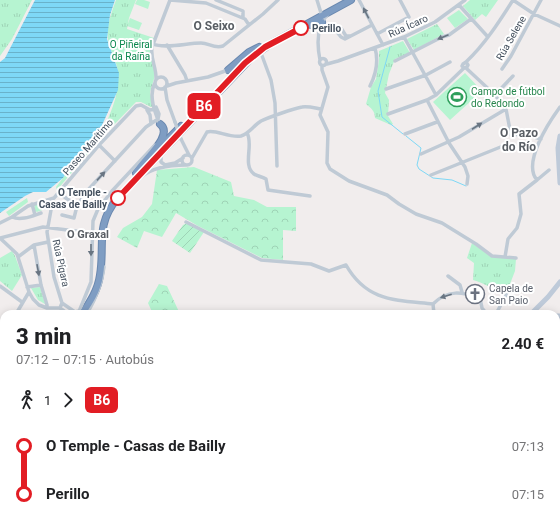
<!DOCTYPE html>
<html lang="es">
<meta charset="utf-8">
<style>
body{margin:0;font-family:Roboto,sans-serif;background:#f6f6f6;color:#202124;height:100vh;display:flex;flex-direction:column;font-size:15px;white-space:nowrap}
*{box-sizing:border-box;margin:0}
p{font-size:13px;color:#757577}
.icon{flex:none;width:22px;height:22px;fill:none;stroke:currentColor;stroke-width:2;stroke-linecap:round;stroke-linejoin:round}
.map{position:relative;flex:1;overflow:hidden}
.details{position:absolute;left:0px;top:310px;width:560px;height:216px;display:flex;flex-direction:column;background:#fff;border-radius:12px 12px 0 0;box-shadow:0 2px 10px #0003}
.details>*{flex:none}
.badge{padding:0 8px;border-radius:6px;font-size:14px;line-height:26px}
.map>.badge{position:absolute;translate:-50% -50%;box-shadow:0 0 0 2px #fff}
.legs{display:flex;align-items:center;gap:6px;height:44px;padding:0 16px;font-size:13px}
.legs p{margin-inline-start:auto}
.overview{display:flex;align-items:center;justify-content:space-between;height:68px;padding:0 16px}
h1{font-size:22px;font-weight:800;line-height:30px}
ul{padding:0 16px;list-style:none}
li{display:flex;align-items:center;gap:14px;height:48px;font-size:15px}
li i{display:grid;place-items:center;width:6px;height:100%;margin:0 5px;background:currentColor}
li i::after{content:'';width:10px;height:10px;margin:-5px;border:3px solid;border-radius:50%;background:#fff}
li p{margin-inline-start:auto}
li:first-child i{background:linear-gradient(#0000 50%,currentColor 0)}
li:last-child i{background:linear-gradient(currentColor 50%,#0000 0)}
.map>svg:first-child{display:block}
</style>
<div class="map">
<svg width="560" height="526" viewBox="0 0 560 526">
<defs>
<pattern id="forest-crowns" width="20" height="18" patternUnits="userSpaceOnUse"><rect width="20" height="18" fill="#b6f4d1"/><path d="M2 6a3 3 0 1 1 6 0M12 15a3 3 0 1 1 6 0" fill="none" stroke="#9ed3b6"/></pattern>
<pattern id="park-tufts" width="24" height="20" patternUnits="userSpaceOnUse"><rect width="24" height="20" fill="#b6f4d1"/><path d="M3 7l-1-3M5 7V3M7 7l1-3M15 17l-1-3M17 17v-4M19 17l1-3" fill="none" stroke="#9ed3b6"/></pattern>
<pattern id="garden-furrows" width="10" height="10" patternUnits="userSpaceOnUse"><rect width="10" height="10" fill="#b6f4d1"/><path d="M-1 1l2-2M0 10L10 0M9 11l2-2" fill="none" stroke="#9ed3b6"/></pattern>
<pattern id="water-rules" width="6" height="5" patternUnits="userSpaceOnUse"><rect width="6" height="5" fill="#7ed8f6"/><path d="M0 2.5h6" fill="none" stroke="#69b2ca"/></pattern>
</defs>
<rect width="100%" height="100%" fill="#f1eded"/>
<!-- grass -->
<path fill="#b6f4d1" d="M137,0h7l6,2 -2,7 -13,-5z
M459,10l9,9 -13,9 -8,-10z
M130,18l12,5 -3,7 -12,-4z
M465,73l17,18 -32,29 -17,-18z
M93,144h3l-39,46 -1,-3 17,-22z
M27,198l1,4 -19,14 -3,-4z"/>
<!-- forest -->
<path fill="url(#forest-crowns)" d="M194,167l37,15 3,14 20,4 13,7h29v24l-13,-1v30l-21,-2 -64,-32 -22,-13 -14,24 -18,-6 -7,17 -20,-11 6,-9 19,-11 10,-13 5,-34z
M159,284l8,2 13,28h-27l-5,-11z"/>
<!-- park -->
<path fill="url(#park-tufts)" d="M0,0h32l-20,39 -12,17z
M116,0h20l-7,18 -2,11 27,9 -4,14 5,21 -1,6 -4,13 3,14 -2,1 -10,-5h-5l-31,32h-4c9,-19 19,-40 17,-62 -1,-11 -9,-22 -10,-33 -2,-12 4,-28 8,-39z
M470,0h28l-12,17 -4,-3 -7,6 -12,-14z
M437,24l7,10 -30,16 -7,-11z
M403,41l7,12 -15,6 -6,15 -4,19 4,7 -1,16 5,8 -2,1 -16,-7c0,-7 -4,-10 -9,-14l5,-17 5,-8 3,-19v-9z
M44,202l1,7 -8,3 -2,-1 -1,-6z
M472,243l20,14 24,2 -1,12 -5,13v5l-6,5c-11,-5 -20,-11 -31,-14l1,-17 -7,-5z
M12,251l3,5 7,19 -10,16 -12,-10v-23z
M40,287l5,16v1l-7,-4 -7,-12z
M4,375v30h-4v-28z
M206,522h19l2,4h-19z"/>
<!-- garden -->
<path fill="url(#garden-furrows)" d="M187,223l17,9 -14,21 -18,-12 11,-16z"/>
<!-- water -->
<path fill="url(#water-rules)" d="M35,0h80l-5,15 -3,24 12,34 -1,17 -20,44 -26,29 -9,15 -17,14h-13l-8,4 -25,17v-151l5,-4z"/>
<g fill="none" stroke-linecap="round" stroke-linejoin="round">
<!-- stream -->
<path stroke="#7ed8f6" stroke-width="1" d="M390,47l-12,44 4,26 21,17
M406,136l15,12 -4,17 2,4 14,9 19,2 14,6
M0,508h4"/>
<defs>
<path id="highway" d="M311,25l11,-3
M228,70l21,-18 10,-5
M155,152l26,-26
M136,173c6,-12 39,-38 24,-49
M82,314c8,-12 16,-24 18,-39 5,-29 -5,-50 17,-76l135,-142 20,-14 79,-43
M172,522l2,4
M179,522l2,4"/>
</defs>
<!-- highway casing -->
<use href="#highway" stroke="#6a88af" stroke-width="8"/>
<!-- street -->
<path stroke="#bfcad5" stroke-width="3.5" d="M170,0l36,3 39,16 4,6
M216,0l27,11v7
M317,0l4,13
M359,0l24,45
M513,0l21,14 26,12
M459,5l29,32
M320,26l16,5 5,6 4,2 27,-14
M332,29l9,-1 5,8h4
M377,34l32,-17 -9,-17
M404,37l32,58
M153,44c12,5 34,-1 48,-1 8,0 13,6 22,3l40,-32 15,-14
M167,45l18,30 2,6
M261,53l10,27 4,23 2,63
M319.5 62a3.5 3.5 0 1 1 7 0a3.5 3.5 0 1 1-7 0Z
M320,60c-3,-15 -4,-34 8,-46
M395,61l47,-24 7,-2 22,-16
M466,62c19,-18 33,-40 47,-62
M327,64l11,-3 66,-24 31,-15 30,-22
M322,66v4l6,17 -8,28 8,17 -1,31 3,6 19,12 38,14 12,9 17,10 26,9 34,21 16,12 24,2
M466,68l29,27 11,14 5,26 13,-1 17,5
M502,69l9,-13 30,-56
M155 83a6 6 0 1 1 12 0a6 6 0 1 1-12 0Z
M156,80c1,-12 -6,-21 -4,-33l18,-47
M155,83c-7,12 0,30 5,42
M167,86l9,-3 32,-6 20,-7
M370,86c6,-12 9,-24 5,-38
M165,87l2,13 8,22
M386,89l40,-14 24,-13
M495,95l18,-19
M427,100l22,43 16,24 3,9 -1,8
M147,110l3,5 1,9
M388,114l39,-14 9,-5 28,-27 3,-1 1,-2 -2,-3 -3,2 -1,2 2,2
M247,133c7,11 -5,32 7,41 3,2 9,3 12,5l2,11 42,6
M405,134l32,-12
M181,139l8,16
M99,145l16,16
M421,154l38,-17 47,-28
M182 160a5 5 0 1 1 10 0a5 5 0 1 1-10 0Z
M161,156v6l4,3 10,-2 8,-5
M192,158l15,-26c9,-3 21,6 34,4 9,-3 12,-10 20,-15 6,-3 34,-13 41,-14 6,-1 13,1 19,2
M431,175l72,-29
M141,177c12,-10 29,-12 45,-12
M537,180l12,-10
M59,193l18,13
M53,199l-6,33 7,45 8,26 -2,5
M32,204l3,11
M62,215l12,3 3,-12 10,-15 59,-64 12,-8 1,-5 -3,-7
M12,217c9,4 20,-1 29,-4
M186,222l75,38 50,4 18,7 17,-6c21,37 50,35 87,39
M0,223l12,-6 16,-11 26,-8 45,-53 37,-39 5,-1 9,5 5,-1
M0,238l17,16 12,38 4,7 6,6 8,3h13l8,6
M0,238l43,-11 49,6
M34,245l7,40 6,20v3
M18,257l16,-12 14,-3
M505,257l3,-18 9,-11 4,-14 -2,-20 18,-14c-15,-17 12,-58 23,-73
M448,276l12,9 2,7
M0,286l22,16
M27,287l14,-2
M62,303l13,9 4,-1
M16,314l13,-22
M78,314l13,-32 2,-61 5,-12 14,-18 43,-46
M87,314c9,-16 15,-30 17,-47
M434,314l-1,-10c15,-15 29,-12 47,-6l2,10 5,6
M496,314l11,-21
M0,334l4,-5
M556,347l4,-4
M0,365l4,-2
M556,409l4,-6
M556,424h4
M0,427l4,-1
M556,445l4,-3
M556,449l4,5
M0,484l4,2
M240,522l2,4
M273,522l3,4
M306,522l3,4
M331,522v4
M418,522l7,4
M466,522l1,4
M79,526l2,-4
M378,526l2,-4
M481,526l1,-4
M551,526v-4"/>
<!-- secondary -->
<path stroke="#becad9" stroke-width="5" d="M560,136l-2,12 2,35
M531,314l17,-17 12,-15
M556,316h4
M0,335l4,6
M0,341l4,6
M501,522v4
M66,526l4,-4"/>
<!-- highway -->
<use href="#highway" stroke="#7f9dc3" stroke-width="6"/>
<!-- street-bridge -->
<path stroke="#bfcad5" stroke-width="3.5" d="M175,122l6,17"/>
</g>
<!-- one-way arrows -->
<defs><path id="oneway-solid" d="M-6-.8H1V-3.2L6.5 0L1 3.2V.8H-6Z"/></defs>
<g fill="#697582">
<use href="#oneway-solid" transform="translate(366 13) rotate(-117)"/>
<use href="#oneway-solid" transform="translate(443 37) rotate(157)"/>
<use href="#oneway-solid" transform="translate(477 126) rotate(-33)"/>
<use href="#oneway-solid" transform="translate(101 176) rotate(-47)"/>
<use href="#oneway-solid" transform="translate(91 250) rotate(90)"/>
<use href="#oneway-solid" transform="translate(38 270) rotate(80)"/>
<use href="#oneway-solid" transform="translate(446 296) rotate(162)"/>
</g>
<g fill="none" stroke-linecap="round" stroke-linejoin="round">
<defs>
<path id="line-1" d="M118,198l127,-135 20,-16 36,-19"/>
</defs>
<!-- line-1 casing -->
<use href="#line-1" stroke="#fff" stroke-width="9"/>
<!-- line-1 -->
<use href="#line-1" stroke="#e21d24" stroke-width="6"/>
</g>
<!-- icons -->
<defs>
<symbol id="stadium-ring" viewBox="-11 -11 22 22"><circle r="9.5" fill="#fff" stroke="#2e9e5b" stroke-width="1.5"/><path d="M0-5a6.5 5 0 1 0 0 10a6.5 5 0 1 0 0-10ZM-3.5-1.8h7v3.6h-7Z" fill="#2e9e5b"/></symbol>
<symbol id="church-ring" viewBox="-11 -11 22 22"><circle r="9.5" fill="#fff" stroke="#6b7280" stroke-width="1.5"/><path d="M-1.2-6h2.4v3.5h3.3v2.4h-3.3V6h-2.4V-.1h-3.3v-2.4h3.3Z" fill="#6b7280"/></symbol>
</defs>
<g fill-rule="evenodd">
<use href="#stadium-ring" x="446" y="86" width="22" height="22"/>
<use href="#church-ring" x="464" y="283" width="22" height="22"/>
</g>
<!-- markers -->
<g fill="#fff" stroke="#e21d24" stroke-width="2">
<circle cx="301" cy="28" r="7"/>
<circle cx="118" cy="198" r="7"/>
</g>
<g text-anchor="middle" dominant-baseline="central" stroke-width="4" stroke-linejoin="round" paint-order="stroke">
<!-- street labels -->
<g font-size="10" fill="#44505e" stroke="#fff">
<text transform="translate(408 26) rotate(-24)">Rúa Ícaro</text>
<text transform="translate(511 38) rotate(-60)">Rúa Selene</text>
<text transform="translate(88 147) rotate(-49)">Paseo Marítimo</text>
<text transform="translate(61 263) rotate(78)">Rúa Pígara</text>
</g>
<!-- stop labels -->
<g font-size="10" font-weight="bold" fill="#44505e" stroke="#fff" text-anchor="start">
<text x="312" y="28">Perillo</text>
<text x="107" y="192" text-anchor="end">O Temple -<tspan x="107" dy="12">Casas de Bailly</tspan></text>
</g>
<!-- park labels -->
<g font-size="10" fill="#0c884f" stroke="#fff">
<text x="131" y="44">O Piñeiral<tspan x="131" dy="12">da Raíña</tspan></text>
</g>
<!-- leisure labels -->
<g font-size="10" fill="#27864d" stroke="#fff" text-anchor="start">
<text x="471" y="91">Campo de fútbol<tspan x="471" dy="12">do Redondo</tspan></text>
</g>
<!-- worship labels -->
<g font-size="10" fill="#5b616d" stroke="#fff" text-anchor="start">
<text x="489" y="288">Capela de<tspan x="489" dy="12">San Paio</tspan></text>
</g>
<!-- neighbourhood labels -->
<g font-size="11" font-weight="bold" fill="#595e64" stroke="#fff">
<text x="88" y="234">O Graxal</text>
</g>
<!-- quarter labels -->
<g font-size="12" font-weight="bold" fill="#595e64" stroke="#fff">
<text x="214" y="26">O Seixo</text>
<text x="519" y="133">O Pazo<tspan x="519" dy="14">do Río</tspan></text>
</g>
</g>
</svg>
<b class="badge" style="left:204px;top:106px;background:#e21d24;color:#fff">B6</b>
<section class="details">
<div class="overview"><div><h1>3 min</h1><p>07:12 – 07:15 · Autobús</p></div><b>2.40 €</b></div>
<div class="legs"><svg class="icon" aria-label="walk" viewBox="0 0 24 24"><circle cx="13" cy="4" r="2"/><path d="M13 8l-2 6 4 7M11 14l-3 7M7 12l3-4h3l4 4"/></svg>1<svg class="icon" aria-label="forward" viewBox="0 0 24 24"><path d="M9 5l7 7-7 7"/></svg><b class="badge" style="background:#e21d24;color:#fff">B6</b></div>
<ul>
<li><i style="color:#e21d24"></i><b>O Temple - Casas de Bailly</b><p>07:13</p></li>
<li><i style="color:#e21d24"></i><b>Perillo</b><p>07:15</p></li>
</ul>
</section>
</div>
